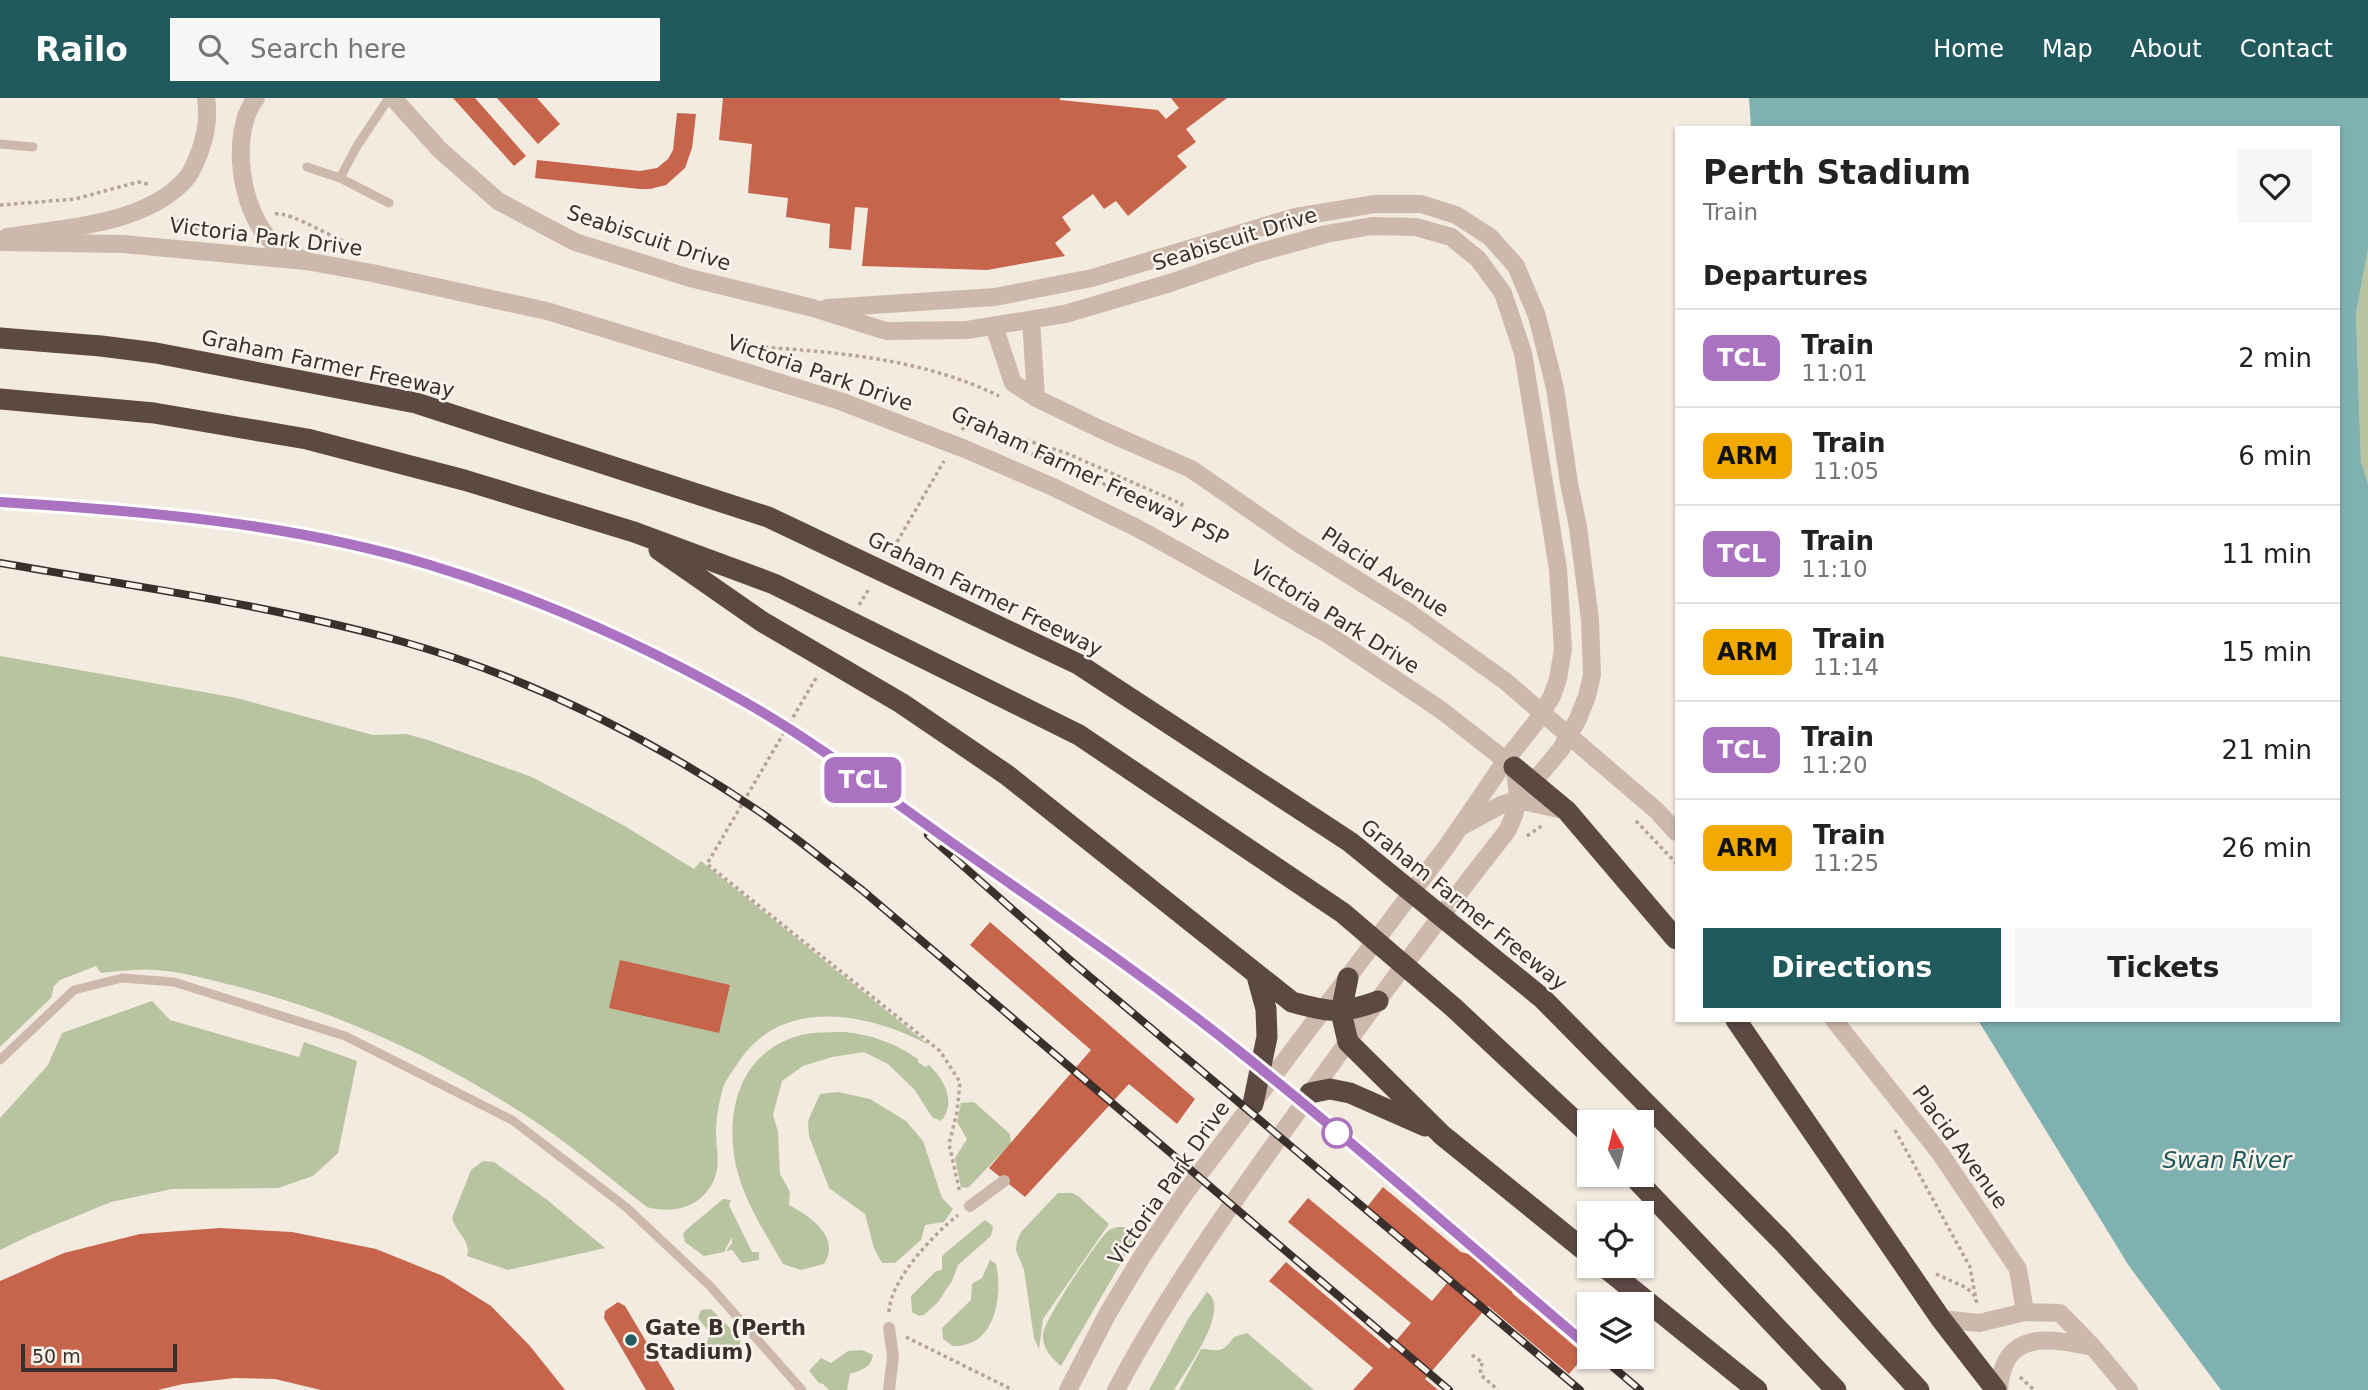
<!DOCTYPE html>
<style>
body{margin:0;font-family:"DejaVu Sans",sans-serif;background:#f6f6f6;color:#222;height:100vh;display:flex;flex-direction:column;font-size:26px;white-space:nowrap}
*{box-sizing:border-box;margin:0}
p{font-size:23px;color:#767676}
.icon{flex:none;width:38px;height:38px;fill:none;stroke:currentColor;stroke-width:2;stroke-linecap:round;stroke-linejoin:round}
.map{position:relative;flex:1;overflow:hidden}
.drawer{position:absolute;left:1675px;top:28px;width:665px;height:896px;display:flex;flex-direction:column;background:#fff;border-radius:0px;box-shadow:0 2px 5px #0004}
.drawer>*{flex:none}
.badge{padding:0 14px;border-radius:10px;font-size:24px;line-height:46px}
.needle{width:46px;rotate:353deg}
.tools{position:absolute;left:1577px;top:1012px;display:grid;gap:14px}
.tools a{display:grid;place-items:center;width:77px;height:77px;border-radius:0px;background:#fff;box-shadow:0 2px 5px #0004;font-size:35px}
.scale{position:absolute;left:21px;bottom:18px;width:156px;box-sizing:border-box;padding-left:7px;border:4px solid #3a2f2b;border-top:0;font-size:19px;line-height:24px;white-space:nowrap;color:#3a2f2b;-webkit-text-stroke:5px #fbf4ed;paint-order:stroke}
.map>.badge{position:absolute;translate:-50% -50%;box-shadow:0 0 0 4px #fff}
h2{padding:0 28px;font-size:26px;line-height:63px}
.round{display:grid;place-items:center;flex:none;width:74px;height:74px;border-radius:0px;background:#f6f6f6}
.overview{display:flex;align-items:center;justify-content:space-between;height:119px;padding:0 28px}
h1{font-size:33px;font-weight:800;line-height:52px}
.primary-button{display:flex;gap:14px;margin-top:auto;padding:14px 28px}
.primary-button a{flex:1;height:80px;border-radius:0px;background:#205a5c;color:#fff;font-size:28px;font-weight:800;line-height:80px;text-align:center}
.primary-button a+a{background:#f6f6f6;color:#222}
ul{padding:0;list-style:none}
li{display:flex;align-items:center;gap:21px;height:98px;padding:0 28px;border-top:2px solid #e0e0e0}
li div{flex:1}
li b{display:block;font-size:26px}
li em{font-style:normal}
li .badge{min-width:77px;font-weight:700;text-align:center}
header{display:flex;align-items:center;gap:42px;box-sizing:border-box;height:98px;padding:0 35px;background:#205a5c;color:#fff}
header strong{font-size:33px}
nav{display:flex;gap:38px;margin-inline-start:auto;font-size:24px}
.search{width:490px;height:63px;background:#f6f6f6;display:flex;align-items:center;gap:18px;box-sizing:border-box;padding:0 24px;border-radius:0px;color:#767676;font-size:26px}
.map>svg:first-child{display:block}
</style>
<header>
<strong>Railo</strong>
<div class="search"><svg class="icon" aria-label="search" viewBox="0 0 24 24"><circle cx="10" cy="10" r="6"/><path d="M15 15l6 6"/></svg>Search here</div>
<nav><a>Home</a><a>Map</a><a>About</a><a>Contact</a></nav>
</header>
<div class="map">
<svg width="2368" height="1292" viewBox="0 0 2368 1292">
<rect width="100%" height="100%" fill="#f3eae0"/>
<!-- green -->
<path fill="#b8c3a0" d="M2368,151v235l-7,-23 -5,-147z
M0,558l237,42 136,37 33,-1 22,6 104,37 91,48 71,44 7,-8 229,185c-59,-33 -149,-51 -192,17 -7,10 -15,20 -17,33 -3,11 -5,25 -5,37 0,16 5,31 -2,47 -13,28 -41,34 -67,27 -34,-26 -66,-54 -101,-78 -96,-66 -206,-118 -319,-145 -24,-6 -48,-13 -73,-14 -18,-1 -35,1 -53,3l-5,-7 -36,14 -6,6 -3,12 -51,49z
M152,903l18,19 129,37 5,-15 53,19 -19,92 -25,23 -35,12 -106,1 -61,13 -78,32 -33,16v-132l48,-53 14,-32z
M845,934c29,4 48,10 73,27v3l7,5 4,-2c15,14 28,37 12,56l-9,-4 -18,-28 -26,-25 -24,-12 -32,5 -29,9 -21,15 -9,34 5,17 2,42 10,18 -1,13c22,12 52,32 35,59l-23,6 -18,-6c-16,-28 -35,-57 -44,-87 -17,-57 -3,-125 62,-142 14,-3 29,-3 44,-3z
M838,994l32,7 36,22 17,20 19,57 11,11 -9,13 -19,3 -4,15 -26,23h-13l-8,-15 -9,-34 -36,-26 -20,-52 -1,-15 12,-27z
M974,1004l36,32 1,9 -43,45 -7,-1 -6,-29 12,-19 -10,-17 4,-19z
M483,1063l11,1 52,37 59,49 -97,22 -41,-14c5,-14 -12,-25 -15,-38l19,-48z
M1058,1095h14l6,3 31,28 -66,95 -4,30 -5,-11 -10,-68 -8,-20 1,-9 4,-9z
M723,1101l8,1 -2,5 23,47h7v8l-17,3 -10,-13 -6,1 6,-8v-6l-8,15 -20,4 -19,-14 -2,-8 3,-4z
M985,1122l8,6 -2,10 -33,29 -6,16 -14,21 -14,13 -5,1 -7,-4 -1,-16 25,-25 6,-1v-13l2,-3z
M1124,1129l15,5 -78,134c-10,-8 -19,-18 -18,-32 1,-14 54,-93 65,-103 5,-4 10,-4 16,-4z
M990,1162l6,4c7,30 0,84 -43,82l-10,-7 -1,-11 29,-28 1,-16 10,-6z
M1207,1194c25,17 -21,78 -33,98h-25l39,-71z
M711,1211l30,30 -2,9 -18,1 -1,4c-6,1 -12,0 -15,-5l5,-15 -12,-15 3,-8z
M1247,1235l67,57h-135l22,-41c19,1 21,5 33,-12z
M862,1252l11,5c-2,13 -12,15 -23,19l-3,16h-18l-6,-6 -4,-1 -10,-12 12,-13 10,5 17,-12z"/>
<!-- water -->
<path fill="#7fb1b1" d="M1749,0h619v151l-12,65 5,147 7,23v906h-147l-92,-124 -151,-246h360v-892h-587z"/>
<!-- building -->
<path fill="#c6654c" d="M453,0h22l51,58 -12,10z
M497,0h40l23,26 -22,20z
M723,0h337v2l98,10 8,9 13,-11 -8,-10h56l-41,31 10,13 -19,14 10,11 -59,49 -12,-15 -12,8 -11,-15 -31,23 9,13 -16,13 10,13 -78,14 -125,-4 6,-58 -13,-1 -4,43 -22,-2 1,-24 -44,-7 2,-19 -40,-5 4,-49 -33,-4z
M677,15l19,1 -4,34 -7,20 -19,17 -16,4h-10l-105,-11 2,-18 103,11 17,-3 11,-9 5,-9z
M990,824l205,177 -18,25 -48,-40 -104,113 -36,-29 102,-118 -121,-105z
M620,862l110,25 -11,48 -110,-25z
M1383,1089l78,65 12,3h15l14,11 11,28 72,61 -16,19 -81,-68 -63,73 13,11h-85l20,-22 -104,-87 17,-19 103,87 22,-26 -123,-101 20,-24 124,103 20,-24 -85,-70z
M220,1130l72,4 84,17 67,27 48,30 39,40 35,44h-244l-46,-11 -40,-1 -52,6 -25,6h-158v-109l64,-28 76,-19z
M618,1204l7,4 50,84h-29l-42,-72 1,-7z"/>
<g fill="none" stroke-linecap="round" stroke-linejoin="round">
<!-- path -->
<path stroke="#b8a396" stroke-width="3.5" stroke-dasharray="3.5 3.5" stroke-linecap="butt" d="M0,107l75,-6 63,-17 10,2
M275,116c16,-3 68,30 89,36
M172,117l11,12 41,4 15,-2
M730,247c90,6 186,10 269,51
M962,332l3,-4 213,89 4,-11 -116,-51 -65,-21 -5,12
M890,456l54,-93
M859,507l11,-18
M816,580l-109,186 233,187 20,31 -3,30 -8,32 11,49
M1636,723l40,42
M1527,738l16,-11
M1895,1032l75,137 7,38
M1936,1176l31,14 8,8
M889,1214c1,-32 45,-78 69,-97
M906,1239l107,53
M1472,1257l11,8 -3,4 1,8 17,15
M2020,1279l14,13"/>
<!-- service -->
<path stroke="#ccb9ac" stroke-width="9" d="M0,46l33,3
M307,69l33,11 17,-32 32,-48
M340,80l49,25
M0,962l74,-70 48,-12 52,4 171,54 167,84 114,87 84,79 92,104"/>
<!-- pedestrian -->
<path stroke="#ccb9ac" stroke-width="12" d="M970,1108l34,-25
M889,1292l4,-34 -4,-28"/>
<!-- minor -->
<path stroke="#ccb9ac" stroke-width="18" d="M256,0c-27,35 -16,113 16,144 9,8 23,13 34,19
M7,139c56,-9 137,-12 178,-57 7,-7 11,-19 15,-29 6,-17 9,-35 6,-53
M1031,222l5,78
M994,228l19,57 23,15 66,32 89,39 104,72 115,72 95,68 152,130 19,21
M1834,922l106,133 78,116 7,43
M1941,1221l38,4 46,-11 35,1 33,34 36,43
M1999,1292c4,-61 50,-52 94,-43"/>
<!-- tertiary -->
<path stroke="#ccb9ac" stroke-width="18" d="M393,0l47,52 58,51 77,41 115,36 123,30 73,23 81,-1 98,-16 105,-31 87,-30 69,-19 46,-8 44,1 35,10 27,22 25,34 20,60 35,216 5,80 -5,30 -6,17 -16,26 -30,38 -59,86 -262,347 -44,65 -33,55 -40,77
M0,144l123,2 183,17 66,12 175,38 293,90 125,48 88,38 86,42 190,106 112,75 73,57c5,27 6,39 -7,64 -76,97 -150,196 -221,297 -61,85 -121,170 -170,262
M827,210l168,-11 97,-19 203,-61 80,-13h46l35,11 34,22 26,29 21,50 18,72 14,95 9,44 12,93 2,55 -5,21 -9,23 -17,30 -36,43
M1462,728l39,-21 17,-5 45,10"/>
<!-- motorway -->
<path stroke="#5b4942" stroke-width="21" d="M0,240l101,8 55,7 260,50 352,114 310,147 272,178 192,156 241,244 136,148
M0,301l154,14 153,26 157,41 170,52 140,52 305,151 264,178 110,94 136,127
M659,452l102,71 140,82 106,72 285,227c37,10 48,13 86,-1
M1514,669l53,44 109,128
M1348,880l-7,34 7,30 94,93 147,119
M1736,922l205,299 55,71
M1310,995l20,-4 20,4 75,33
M1253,1006l14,-67 -1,-28 -9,-33
M1631,1076l205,216
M1602,1167l155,125"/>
<defs>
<path id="rail" d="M0,404c145,10 290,21 430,63 109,32 215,80 313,136 83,47 160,107 237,162 86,61 173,120 255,185 121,96 236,199 354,299
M0,465c133,23 269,42 400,78 126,35 248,96 357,169 36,25 70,53 105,80l587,500
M928,737l142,125 510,430
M1600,1258l40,34"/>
</defs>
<!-- rail casing -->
<use href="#rail" stroke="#3a2f2b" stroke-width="8"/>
<!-- rail -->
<use href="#rail" stroke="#fbf4ed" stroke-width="5" stroke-dasharray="16" stroke-linecap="butt"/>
</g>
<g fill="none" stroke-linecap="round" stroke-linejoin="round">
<defs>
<path id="line" d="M0,404c144,9 291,21 430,63 109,33 214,80 313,136 78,44 149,100 222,151 91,64 184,127 270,196 121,96 236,199 354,299"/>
</defs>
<!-- line casing -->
<use href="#line" stroke="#fff" stroke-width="16"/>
<!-- line -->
<use href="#line" stroke="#ab72c2" stroke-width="10"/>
</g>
<!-- markers -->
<circle fill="#fff" stroke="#ab72c2" stroke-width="3.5" cx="1337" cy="1035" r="14"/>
<circle fill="#205a5c" stroke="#fbf4ed" stroke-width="2.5" cx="631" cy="1242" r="7"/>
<g text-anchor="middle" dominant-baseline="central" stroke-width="5" stroke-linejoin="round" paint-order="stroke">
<!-- street labels -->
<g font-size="21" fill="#3a2f2b" stroke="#fbf4ed">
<text transform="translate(266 139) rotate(7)">Victoria Park Drive</text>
<text transform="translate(649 140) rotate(18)">Seabiscuit Drive</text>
<text transform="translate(1235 141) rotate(-17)">Seabiscuit Drive</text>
<text transform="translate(328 266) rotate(12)">Graham Farmer Freeway</text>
<text transform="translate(820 275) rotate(19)">Victoria Park Drive</text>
<text transform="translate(1090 378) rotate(25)">Graham Farmer Freeway PSP</text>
<text transform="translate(1385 474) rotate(33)">Placid Avenue</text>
<text transform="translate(985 496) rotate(26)">Graham Farmer Freeway</text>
<text transform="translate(1335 519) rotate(32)">Victoria Park Drive</text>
<text transform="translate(1464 807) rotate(39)">Graham Farmer Freeway</text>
<text transform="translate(1960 1049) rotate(54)">Placid Avenue</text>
<text transform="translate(1169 1085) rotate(-55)">Victoria Park Drive</text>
</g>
<!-- poi labels -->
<g font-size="21" font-weight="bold" fill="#3a2f2b" stroke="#fbf4ed" text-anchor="start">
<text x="645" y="1230">Gate B (Perth<tspan x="645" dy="24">Stadium)</tspan></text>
</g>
<!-- water labels -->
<g font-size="23" font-style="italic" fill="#205a5c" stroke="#fbf4ed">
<text x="2227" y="1062">Swan River</text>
</g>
</g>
</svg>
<div class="tools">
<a><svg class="needle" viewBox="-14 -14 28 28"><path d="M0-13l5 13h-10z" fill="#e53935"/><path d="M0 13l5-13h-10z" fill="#767676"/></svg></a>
<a><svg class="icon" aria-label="locate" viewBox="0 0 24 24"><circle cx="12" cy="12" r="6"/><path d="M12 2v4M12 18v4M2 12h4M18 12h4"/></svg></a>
<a><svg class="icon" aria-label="layers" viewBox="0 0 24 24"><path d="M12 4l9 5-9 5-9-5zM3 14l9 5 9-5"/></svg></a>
</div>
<div class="scale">50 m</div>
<b class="badge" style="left:863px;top:682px;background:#ab72c2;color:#fff">TCL</b>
<section class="drawer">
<div class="overview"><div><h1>Perth Stadium</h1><p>Train</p></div><a class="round"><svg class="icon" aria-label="heart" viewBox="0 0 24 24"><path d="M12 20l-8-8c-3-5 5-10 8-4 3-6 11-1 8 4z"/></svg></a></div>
<h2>Departures</h2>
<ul>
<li><span class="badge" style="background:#ab72c2;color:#fff">TCL</span><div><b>Train</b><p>11:01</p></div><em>2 min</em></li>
<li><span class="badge" style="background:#f2a900;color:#111">ARM</span><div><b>Train</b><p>11:05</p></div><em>6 min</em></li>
<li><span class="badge" style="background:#ab72c2;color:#fff">TCL</span><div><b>Train</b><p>11:10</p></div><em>11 min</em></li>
<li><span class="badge" style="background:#f2a900;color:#111">ARM</span><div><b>Train</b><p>11:14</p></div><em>15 min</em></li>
<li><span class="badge" style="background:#ab72c2;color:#fff">TCL</span><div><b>Train</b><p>11:20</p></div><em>21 min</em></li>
<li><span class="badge" style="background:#f2a900;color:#111">ARM</span><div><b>Train</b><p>11:25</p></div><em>26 min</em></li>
</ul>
<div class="primary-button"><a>Directions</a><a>Tickets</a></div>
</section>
</div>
